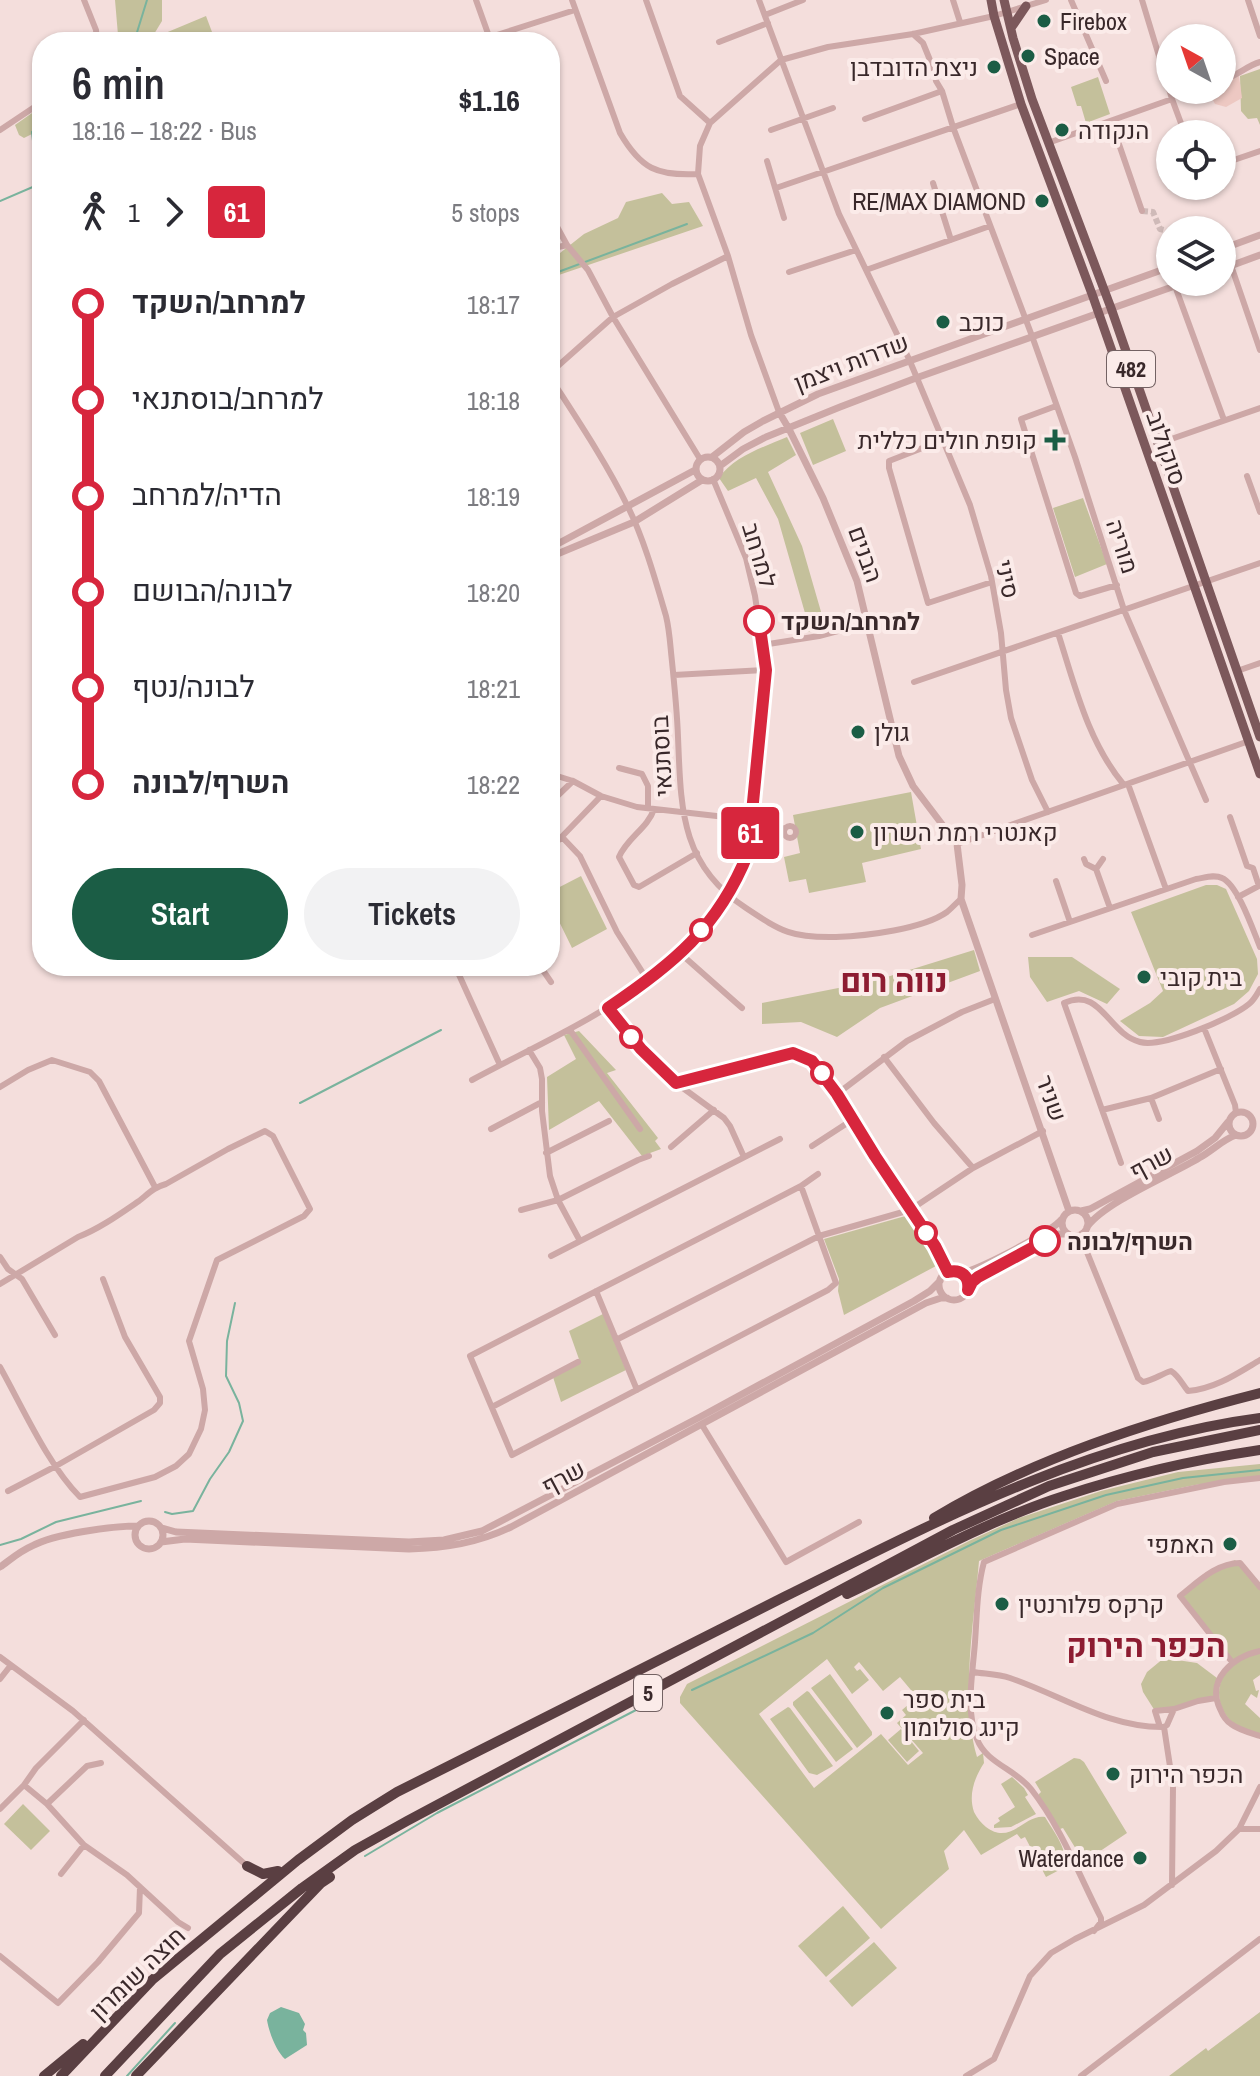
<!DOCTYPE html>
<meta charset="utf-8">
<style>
body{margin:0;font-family:"Archivo Narrow",Heebo,sans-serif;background:#f2f2f3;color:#2b2b33;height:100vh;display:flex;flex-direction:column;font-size:30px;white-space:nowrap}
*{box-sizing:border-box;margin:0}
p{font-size:26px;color:#7c7c81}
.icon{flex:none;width:44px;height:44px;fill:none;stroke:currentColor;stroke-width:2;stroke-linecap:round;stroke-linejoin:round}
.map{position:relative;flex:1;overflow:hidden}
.sheet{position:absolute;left:32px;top:32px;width:528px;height:944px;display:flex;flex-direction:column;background:#fff;border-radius:32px;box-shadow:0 2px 6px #0004}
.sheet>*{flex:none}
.badge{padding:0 16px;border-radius:6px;font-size:28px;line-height:52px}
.needle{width:52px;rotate:320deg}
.fabs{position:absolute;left:1156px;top:24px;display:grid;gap:16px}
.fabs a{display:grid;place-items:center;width:80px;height:80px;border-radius:50%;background:#fff;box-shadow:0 2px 6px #0004;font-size:40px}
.map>.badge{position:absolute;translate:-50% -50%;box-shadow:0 0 0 4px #fff}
.legs{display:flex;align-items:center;gap:12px;height:88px;padding:0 40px;font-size:26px}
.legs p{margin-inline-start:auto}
.summary{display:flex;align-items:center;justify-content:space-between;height:136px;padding:0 40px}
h1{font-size:44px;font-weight:600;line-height:60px}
.cta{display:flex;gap:16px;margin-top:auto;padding:16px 40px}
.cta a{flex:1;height:92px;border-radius:48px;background:#1b5d45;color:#fff;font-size:32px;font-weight:600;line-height:92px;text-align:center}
.cta a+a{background:#f2f2f3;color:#2b2b33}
ul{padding:0 40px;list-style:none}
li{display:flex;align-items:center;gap:28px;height:96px;font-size:30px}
li i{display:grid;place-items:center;width:12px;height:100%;margin:0 10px;background:currentColor}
li i::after{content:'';width:20px;height:20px;margin:-10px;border:6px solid;border-radius:50%;background:#fff}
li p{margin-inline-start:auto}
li:first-child i{background:linear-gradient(#0000 50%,currentColor 0)}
li:last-child i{background:linear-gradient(currentColor 50%,#0000 0)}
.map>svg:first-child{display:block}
</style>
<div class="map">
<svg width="1260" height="2076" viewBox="0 0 1260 2076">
<rect width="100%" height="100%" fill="#f4dedc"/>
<!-- green -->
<path fill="#c4c09b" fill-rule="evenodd" d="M115,0h47v21l-11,18 55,-23 6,16 -12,10h-89l7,-7z
M1260,69v56l-3,-7 -9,1 -7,-8 -1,-35z
M1098,77l12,37 -24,9 -5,-17h-4l-6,-19z
M42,106v23l-18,9 -5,-3 -4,-10z
M662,193l10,11 17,-2 14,24 -153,52v-22l10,-3 24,-19 34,-16 8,-16z
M833,419l13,32 -33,14 -13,-32z
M787,437l9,18 -28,17 34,74 24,83 -33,5 -2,-15 14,-6 -27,-94 -22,-41 -28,13 -9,-13c15,-22 45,-31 68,-41z
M1083,498l24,66 -32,13 -22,-69z
M911,792l10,57 -59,14 4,19 -57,11 -3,-14 -17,3 -5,-25 16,-4 -7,-38z
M581,876l26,53 -35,19 -22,-45v-11z
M1206,885h11l9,4 31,70 1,15 -9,17 -15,13 -71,33 -24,-1 -19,-15 30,-18 13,-12 -32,-79z
M974,950l6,21 -100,37 -43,29 -36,-15 -39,2v-21l112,-22z
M1028,957h44l48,32 -13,15 -28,-13 -32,11 -17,-25z
M579,1031l37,39 -9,3 51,65 -3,3 6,8 -19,7 -43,-55 -50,29 -2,-53 29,-18 -12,-24z
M909,1215l21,33 6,18 -92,49 -6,-24 1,-12 -15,-40z
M603,1314l23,56 -65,32 -8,-25 27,-15 -11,-31z
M1260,1464v12l-65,9 -78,16 -138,60c-5,61 -19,138 -2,196l6,-4 1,10c-9,14 -16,31 -10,49 3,6 7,11 12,15 25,19 38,-13 59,-10 9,15 23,32 20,50l-19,10 -21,-40 -4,2 -4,-5 -36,21 -17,-25 -20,21 5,18 -68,60 -201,-226v-6l7,-13 284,-144 48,-22 82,-27 77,-19zM827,1659l25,35 17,-14 -9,-11 -3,2 -3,-4 5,-5 24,29 17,-14 21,25 -2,2 -4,-5 -13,11 4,5 -9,8 26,30 -15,12 -27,-31 -67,54 -55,-74z
M1235,1560l25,30v60l-28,11 -51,-64 28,-22z
M1260,1653v22l-7,5 3,11 3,-1 -2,8 -6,-4 -6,10 15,14v16c-9,-3 -21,-6 -29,-13 -16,-15 -16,-41 0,-56 7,-6 20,-9 29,-12z
M1164,1658l33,5 20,15 -1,20 -61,13 -12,-19 -2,-8 6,-12z
M830,1674l42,58v3l-15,13 -46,-60z
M807,1691l2,1 44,57 -17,13 -43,-57v-3z
M788,1707l2,1 43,58 -16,9 -8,-2 -39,-54z
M901,1729l18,22 -12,11 -19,-22z
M1074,1758l6,1 4,3 43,71 -43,29 -21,-34 -3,1 -21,-33v-2l2,-2 -6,-10z
M1012,1777l12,11 4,7 -3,2 11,17 -25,13 -17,1v-3l6,-4 -2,-3 17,-11 -14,-23z
M23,1804l27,27 -19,19 -27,-26z
M843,1906l27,32 -44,39 -28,-31z
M874,1942l23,26 -45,39 -23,-26z
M1260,2012v64h-91l37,-28 2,3z"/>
<!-- plaza -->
<path fill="#edc8c2" d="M1239,76l3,22 -16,9 -11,-3 -7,-14h14v-7z"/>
<!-- water -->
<path fill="#79b39d" d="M281,2007l18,6 6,11 -2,6 3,3 1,12 -22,14c-9,-8 -16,-27 -18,-39l3,-7z"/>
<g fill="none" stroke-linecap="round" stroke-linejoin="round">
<!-- stream -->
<path stroke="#79b39d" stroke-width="2" d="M134,42l13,-42
M42,122l-10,10 1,9 9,22
M0,201l42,-18
M550,275l137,-51
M300,1103l141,-73
M165,1512l7,2 21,-3 17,-32 19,-27 14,-31 -4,-18 -13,-27 1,-35 8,-38
M0,1545l21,-6 35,-17 85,-21
M692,1690l121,-57 70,-45 118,-58 105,-35 77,-17 77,-8
M365,1856l72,-43 199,-103 18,-7
M127,2076l48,-53"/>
<!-- minor-tunnel -->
<path stroke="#cfbab8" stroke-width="6" stroke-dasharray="6 3" stroke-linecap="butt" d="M1142,211l11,1 7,17 7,2 3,8"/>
<!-- minor -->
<path stroke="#cda8a7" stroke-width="6" d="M84,0l12,30 1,12
M476,0l15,42
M572,0l48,133c21,36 37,43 78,41
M646,0l34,96 30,27
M759,0l80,214 70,145 61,146 21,71 10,57 5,57 5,28 21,62 16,32
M953,0l7,22
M1071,0l35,81
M1142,0l30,99 13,35
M1248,0l12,36
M765,15l38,-15
M913,34l10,9 11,27 2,11 6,10 11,36 79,209 43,121 49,153 82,190
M475,42l100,-32
M719,42l49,-19
M1222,80c14,-3 24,-14 38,-18
M865,119l77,-28
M1111,121l31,90
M0,130l42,-28
M771,130l62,-22
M1048,143l124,-44
M767,161l17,57
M1222,164l38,-13
M933,183l18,57
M1204,186l2,5
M776,188l245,-84
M550,214l17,31 21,25 25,47 87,142
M1225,248l35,102
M550,249l17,-4
M866,270l124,-44
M789,272l67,-22
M1175,286l49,134
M550,373l63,-56 59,-33 56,-28
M550,377c27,42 56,85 78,130 16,32 28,75 38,109 3,12 4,25 5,36 3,29 6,57 7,85 3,71 2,128 68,171 36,24 46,30 90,29 30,-1 87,-8 111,-25 5,-4 9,-9 14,-13
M1056,406l-35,13 55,174 4,3 37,-11
M779,412l-28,-77 -23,-79 -30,-82 2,-28 10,-23 71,-63 47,-13 85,-13 81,-18 52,-16
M943,440l-54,21v7l39,135 64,-21
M1157,444l103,-36
M1247,476l13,36
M1058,633c17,53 30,109 66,152
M762,645l57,-9 49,-13
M1237,671l23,-8
M674,675l92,-5
M914,682l346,-119
M619,768l23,6 6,12v22
M554,775l19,6 28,15 36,11 115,13 33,9
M1128,784l38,105
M550,803l23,-22
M654,809c-6,19 -27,29 -35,48l15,28 5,2 58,-34
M1230,817l17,49 6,2 6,18 -21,11
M784 832a6 6 0 1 1 12 0a6 6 0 1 1-12 0Z
M562,837l18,19 37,76 31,49
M957,844l292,-103
M550,849l51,-53
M1084,859l2,5 10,5 14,39
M1096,869l7,-10
M1056,881l14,41
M1032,935l164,-56c8,-1 18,-5 26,-1 16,7 31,52 38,69
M681,954l61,54
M455,966l45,99
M540,966l11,16
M608,1008l33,41 35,34 48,35 6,8 14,31
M1204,1028l31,77 1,8
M570,1030l70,99
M529,1050l11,18 2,11v32l8,65 8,24 22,41
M884,1057l50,66 39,45
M472,1080c110,-59 226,-102 276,-227l18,-183 -11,-74 -9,-38 -33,-79
M676,1083l117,-30 19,8 25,33 38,62 60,90 13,26
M0,1087l28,-17 24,-10 38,12 9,9 56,106
M837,1094l70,-53 55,-29 33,-13
M1151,1098l8,21
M1102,1110l49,-12 70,-29
M491,1129l51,-27
M812,1146l40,-26
M671,1147l43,-37
M546,1153l63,-32
M1121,1163l-57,-160c37,-17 44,31 76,39 22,6 91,-23 109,-38 5,-4 8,-10 11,-15
M801,1186l35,97 -8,7 -316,165 -42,-99 331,-170 17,-12
M521,1210l37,-10 80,-40 11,-4
M1080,1235l58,143 5,4c11,-2 18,-8 28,-11 8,5 11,13 17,20 27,-2 50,-18 72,-31
M551,1256l229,-117
M0,1257l8,12 14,10 33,56
M0,1284l78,-47c21,-8 42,-23 61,-36 9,-7 15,-14 27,-17l62,-35 37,-18 8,5 37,73 -6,7 -87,44 -28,81 14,48 2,21 -4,19 -12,25 -13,12 -21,11 -75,20c-32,-32 -57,-89 -80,-130
M596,1291l41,99
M616,1340l203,-104 91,-26 63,-42 70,-37
M492,1407l86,-45
M702,1425l84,137 73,-40
M8,1491l48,-25 98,-56 6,-7v-6l-35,-60 -22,-58
M1260,1651c-27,6 -54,28 -40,58 2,5 6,12 11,15 8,6 20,9 29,12
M0,1657l73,54 174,155
M1232,1662l-52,-66c19,-15 37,-33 60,-33l20,24
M973,1672c12,2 25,2 37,6 51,17 98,50 154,49l3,-2 7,-16 24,-8 18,-3
M0,1679l11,-14
M1160,1727l-5,-16 19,-2
M1164,1727l9,59 -1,99
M24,1785l23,19 37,41 43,30 51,47 10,6
M47,1804l40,-38 14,-3
M0,1809l24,-24 12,-17 48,-48
M1239,1829h20
M61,1874l23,-29
M1094,1931l7,-9v-4c-22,-43 -40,-91 -70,-129 -16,-20 -45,-26 -54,-50 -12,-29 -4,-67 -2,-97 2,-27 2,-54 9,-80l133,-58 107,-22 36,-4
M0,1956l58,47 40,-41 41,-49 1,-26
M966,2076l28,-17 36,-83 21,-23 24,-14 69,-34 72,-54 23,-22 21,-42
M1081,2076l179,-137"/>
<!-- tertiary -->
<path stroke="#cda8a7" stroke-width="7" d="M1222,249l38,-14
M1222,269l38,-14
M779,412l10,17 34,69 34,83 42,175 14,30 44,58 5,41 -1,14 108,312
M696 469a12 12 0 1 1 24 0a12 12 0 1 1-24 0Z
M712,457l32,-25 19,-11 55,-27 352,-127
M720,466l23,-17 23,-12 74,-30 76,-29 270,-96
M550,548l145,-78
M550,557l84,-35 68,-42
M1229 1124a12 12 0 1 1 24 0a12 12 0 1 1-24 0Z
M1062 1223a13 13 0 1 1 26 0a13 13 0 1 1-26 0Z
M1081,1211l9,-2 107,-58 18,-13 13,-16
M1087,1227c18,-25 84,-52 112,-69 13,-7 23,-18 37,-23
M939 1285a15 15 0 1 1 30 0a15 15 0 1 1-30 0Z
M962,1273c17,-4 89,-40 100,-54
M968,1290l4,-8 6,-5 75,-40 6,-3h9
M135 1535a14 14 0 1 1 28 0a14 14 0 1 1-28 0Z
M162,1528l14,4 233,10 35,-2 38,-9 218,-114 214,-116 16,-10 10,-10
M161,1542l24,-3 224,10c36,-1 69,-6 102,-22l415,-224 15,-5h6
M0,1567c10,-7 20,-16 32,-21 22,-12 80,-20 106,-20"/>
<!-- primary -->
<path stroke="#7c585b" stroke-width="9" d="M991,0l3,16 27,88 71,190 168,480
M1004,0l9,38 19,61 79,209 149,429
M1011,28l15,-22"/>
<!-- motorway -->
<path stroke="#5a3f42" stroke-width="10" d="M934,1518c98,-59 216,-97 326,-125
M847,1594c71,-34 142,-74 217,-98 64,-21 129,-36 196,-46
M247,1866l16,8 15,-3
M44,2076l39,-32
M61,2076l91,-96 146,-120 54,-40 45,-28c129,-66 259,-131 389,-196 151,-75 305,-156 474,-178
M105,2076l115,-122 82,-66 53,-38 52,-29 546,-291 96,-44 104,-34 107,-22
M136,2076l185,-193 9,-6"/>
</g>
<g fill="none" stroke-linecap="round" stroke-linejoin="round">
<defs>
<path id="line-1" d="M759,621l7,49 -18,183c-30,75 -76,112 -140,155l33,41 35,34 117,-30 19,8 25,33 38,62 60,90 13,26c13,-3 22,4 20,18l4,-8 6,-5 67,-36"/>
</defs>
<!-- line-1 casing -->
<use href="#line-1" stroke="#fff" stroke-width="18"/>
<!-- line-1 -->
<use href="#line-1" stroke="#d7263d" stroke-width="12"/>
</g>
<!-- markers -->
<g fill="#1b5d45" stroke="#fbebe9" stroke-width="3">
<circle cx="1044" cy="21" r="8"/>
<circle cx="1028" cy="56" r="8"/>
<circle cx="994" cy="67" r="8"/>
<circle cx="1062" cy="130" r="8"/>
<circle cx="1042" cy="201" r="8"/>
<circle cx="943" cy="322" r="8"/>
<path d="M1051 428h8v8h8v8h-8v8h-8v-8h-8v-8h8z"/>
<circle cx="858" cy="732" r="8"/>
<circle cx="857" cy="832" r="8"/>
<circle cx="1144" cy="977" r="8"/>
<circle cx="1230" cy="1544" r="8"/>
<circle cx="1002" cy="1604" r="8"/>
<circle cx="887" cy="1713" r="8"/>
<circle cx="1113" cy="1774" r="8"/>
<circle cx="1140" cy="1858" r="8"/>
</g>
<g fill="#fff" stroke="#d7263d" stroke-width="4">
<circle cx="759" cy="621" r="14"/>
<circle cx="701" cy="930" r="10"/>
<circle cx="631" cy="1037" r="10"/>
<circle cx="822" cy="1073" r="10"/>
<circle cx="926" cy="1233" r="10"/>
<circle cx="1045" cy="1241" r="14"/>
</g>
<g text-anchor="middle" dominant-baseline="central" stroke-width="8" stroke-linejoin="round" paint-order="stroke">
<!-- shield labels -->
<g fill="#fbebe9" stroke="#736263" stroke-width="2">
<rect x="1107" y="351" width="48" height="36" rx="6"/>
<rect x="634" y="1675" width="28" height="36" rx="6"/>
</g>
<g font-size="22" font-weight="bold" fill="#39282a">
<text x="1131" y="369">482</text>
<text x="648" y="1693">5</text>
</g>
<!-- poi labels -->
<g font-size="24" fill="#39282a" stroke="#fbebe9" text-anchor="start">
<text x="1060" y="21">Firebox</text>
<text x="1044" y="56">Space</text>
<text x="978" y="67" text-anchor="end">ניצת הדובדבן</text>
<text x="1078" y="130">הנקודה</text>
<text x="1026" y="201" text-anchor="end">RE/MAX DIAMOND</text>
<text x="959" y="322">כוכב</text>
<text x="1037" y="440" text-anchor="end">קופת חולים כללית</text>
<text x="874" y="732">גולן</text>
<text x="873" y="832">קאנטרי רמת השרון</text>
<text x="1160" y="977">בית קובי</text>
<text x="1214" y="1544" text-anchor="end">האמפי</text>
<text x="1018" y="1604">קרקס פלורנטין</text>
<text x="903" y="1699">בית ספר<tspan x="903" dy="28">קינג סולומון</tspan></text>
<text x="1129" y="1774">הכפר הירוק</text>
<text x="1124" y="1858" text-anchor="end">Waterdance</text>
</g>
<!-- street labels -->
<g font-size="24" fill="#39282a" stroke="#fbebe9">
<text transform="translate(851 362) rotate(-21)">שדרות ויצמן</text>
<text transform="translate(1167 448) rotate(71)">סוקולוב</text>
<text transform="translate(1123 546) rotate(72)">מוריה</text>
<text transform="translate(866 554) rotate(70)">הבנים</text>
<text transform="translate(760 555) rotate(73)">למרחב</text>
<text transform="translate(1008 579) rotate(78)">סיני</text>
<text transform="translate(661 756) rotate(-93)">בוסתנאי</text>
<text transform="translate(1052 1098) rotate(70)">שניר</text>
<text transform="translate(1151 1162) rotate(-28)">שרף</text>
<text transform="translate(563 1477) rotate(-28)">שרף</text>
<text transform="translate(137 1973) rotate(-44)">חוצה שומרון</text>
</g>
<!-- stop labels -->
<g font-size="24" font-weight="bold" fill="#39282a" stroke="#fbebe9" text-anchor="start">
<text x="781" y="621">למרחב/השקד</text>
<text x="1067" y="1241">השרף/לבונה</text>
</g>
<!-- district labels -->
<g font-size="32" font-weight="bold" fill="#8d1c31" stroke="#fbebe9">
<text x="894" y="980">נווה רום</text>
<text x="1146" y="1645">הכפר הירוק</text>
</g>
</g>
</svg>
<div class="fabs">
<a><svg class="needle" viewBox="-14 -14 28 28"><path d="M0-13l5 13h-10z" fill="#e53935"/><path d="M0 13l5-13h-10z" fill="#7c7c81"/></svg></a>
<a><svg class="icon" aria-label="locate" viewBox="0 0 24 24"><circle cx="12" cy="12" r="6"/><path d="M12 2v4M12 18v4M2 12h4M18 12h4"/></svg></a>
<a><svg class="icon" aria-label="layers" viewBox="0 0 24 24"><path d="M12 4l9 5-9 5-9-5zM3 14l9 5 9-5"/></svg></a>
</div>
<b class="badge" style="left:750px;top:833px;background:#d7263d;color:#fff">61</b>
<section class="sheet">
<div class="summary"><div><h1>6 min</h1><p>18:16 – 18:22 · Bus</p></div><b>$1.16</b></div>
<div class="legs"><svg class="icon" aria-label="walk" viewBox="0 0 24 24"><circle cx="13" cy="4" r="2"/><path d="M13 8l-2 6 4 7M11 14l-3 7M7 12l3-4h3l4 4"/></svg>1<svg class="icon" aria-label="forward" viewBox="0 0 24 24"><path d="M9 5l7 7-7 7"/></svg><b class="badge" style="background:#d7263d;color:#fff">61</b><p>5 stops</p></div>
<ul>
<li><i style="color:#d7263d"></i><b>למרחב/השקד</b><p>18:17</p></li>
<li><i style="color:#d7263d"></i><span>למרחב/בוסתנאי</span><p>18:18</p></li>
<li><i style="color:#d7263d"></i><span>הדיה/למרחב</span><p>18:19</p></li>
<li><i style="color:#d7263d"></i><span>לבונה/הבושם</span><p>18:20</p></li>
<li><i style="color:#d7263d"></i><span>לבונה/נטף</span><p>18:21</p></li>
<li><i style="color:#d7263d"></i><b>השרף/לבונה</b><p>18:22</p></li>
</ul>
<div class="cta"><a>Start</a><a>Tickets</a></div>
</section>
</div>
